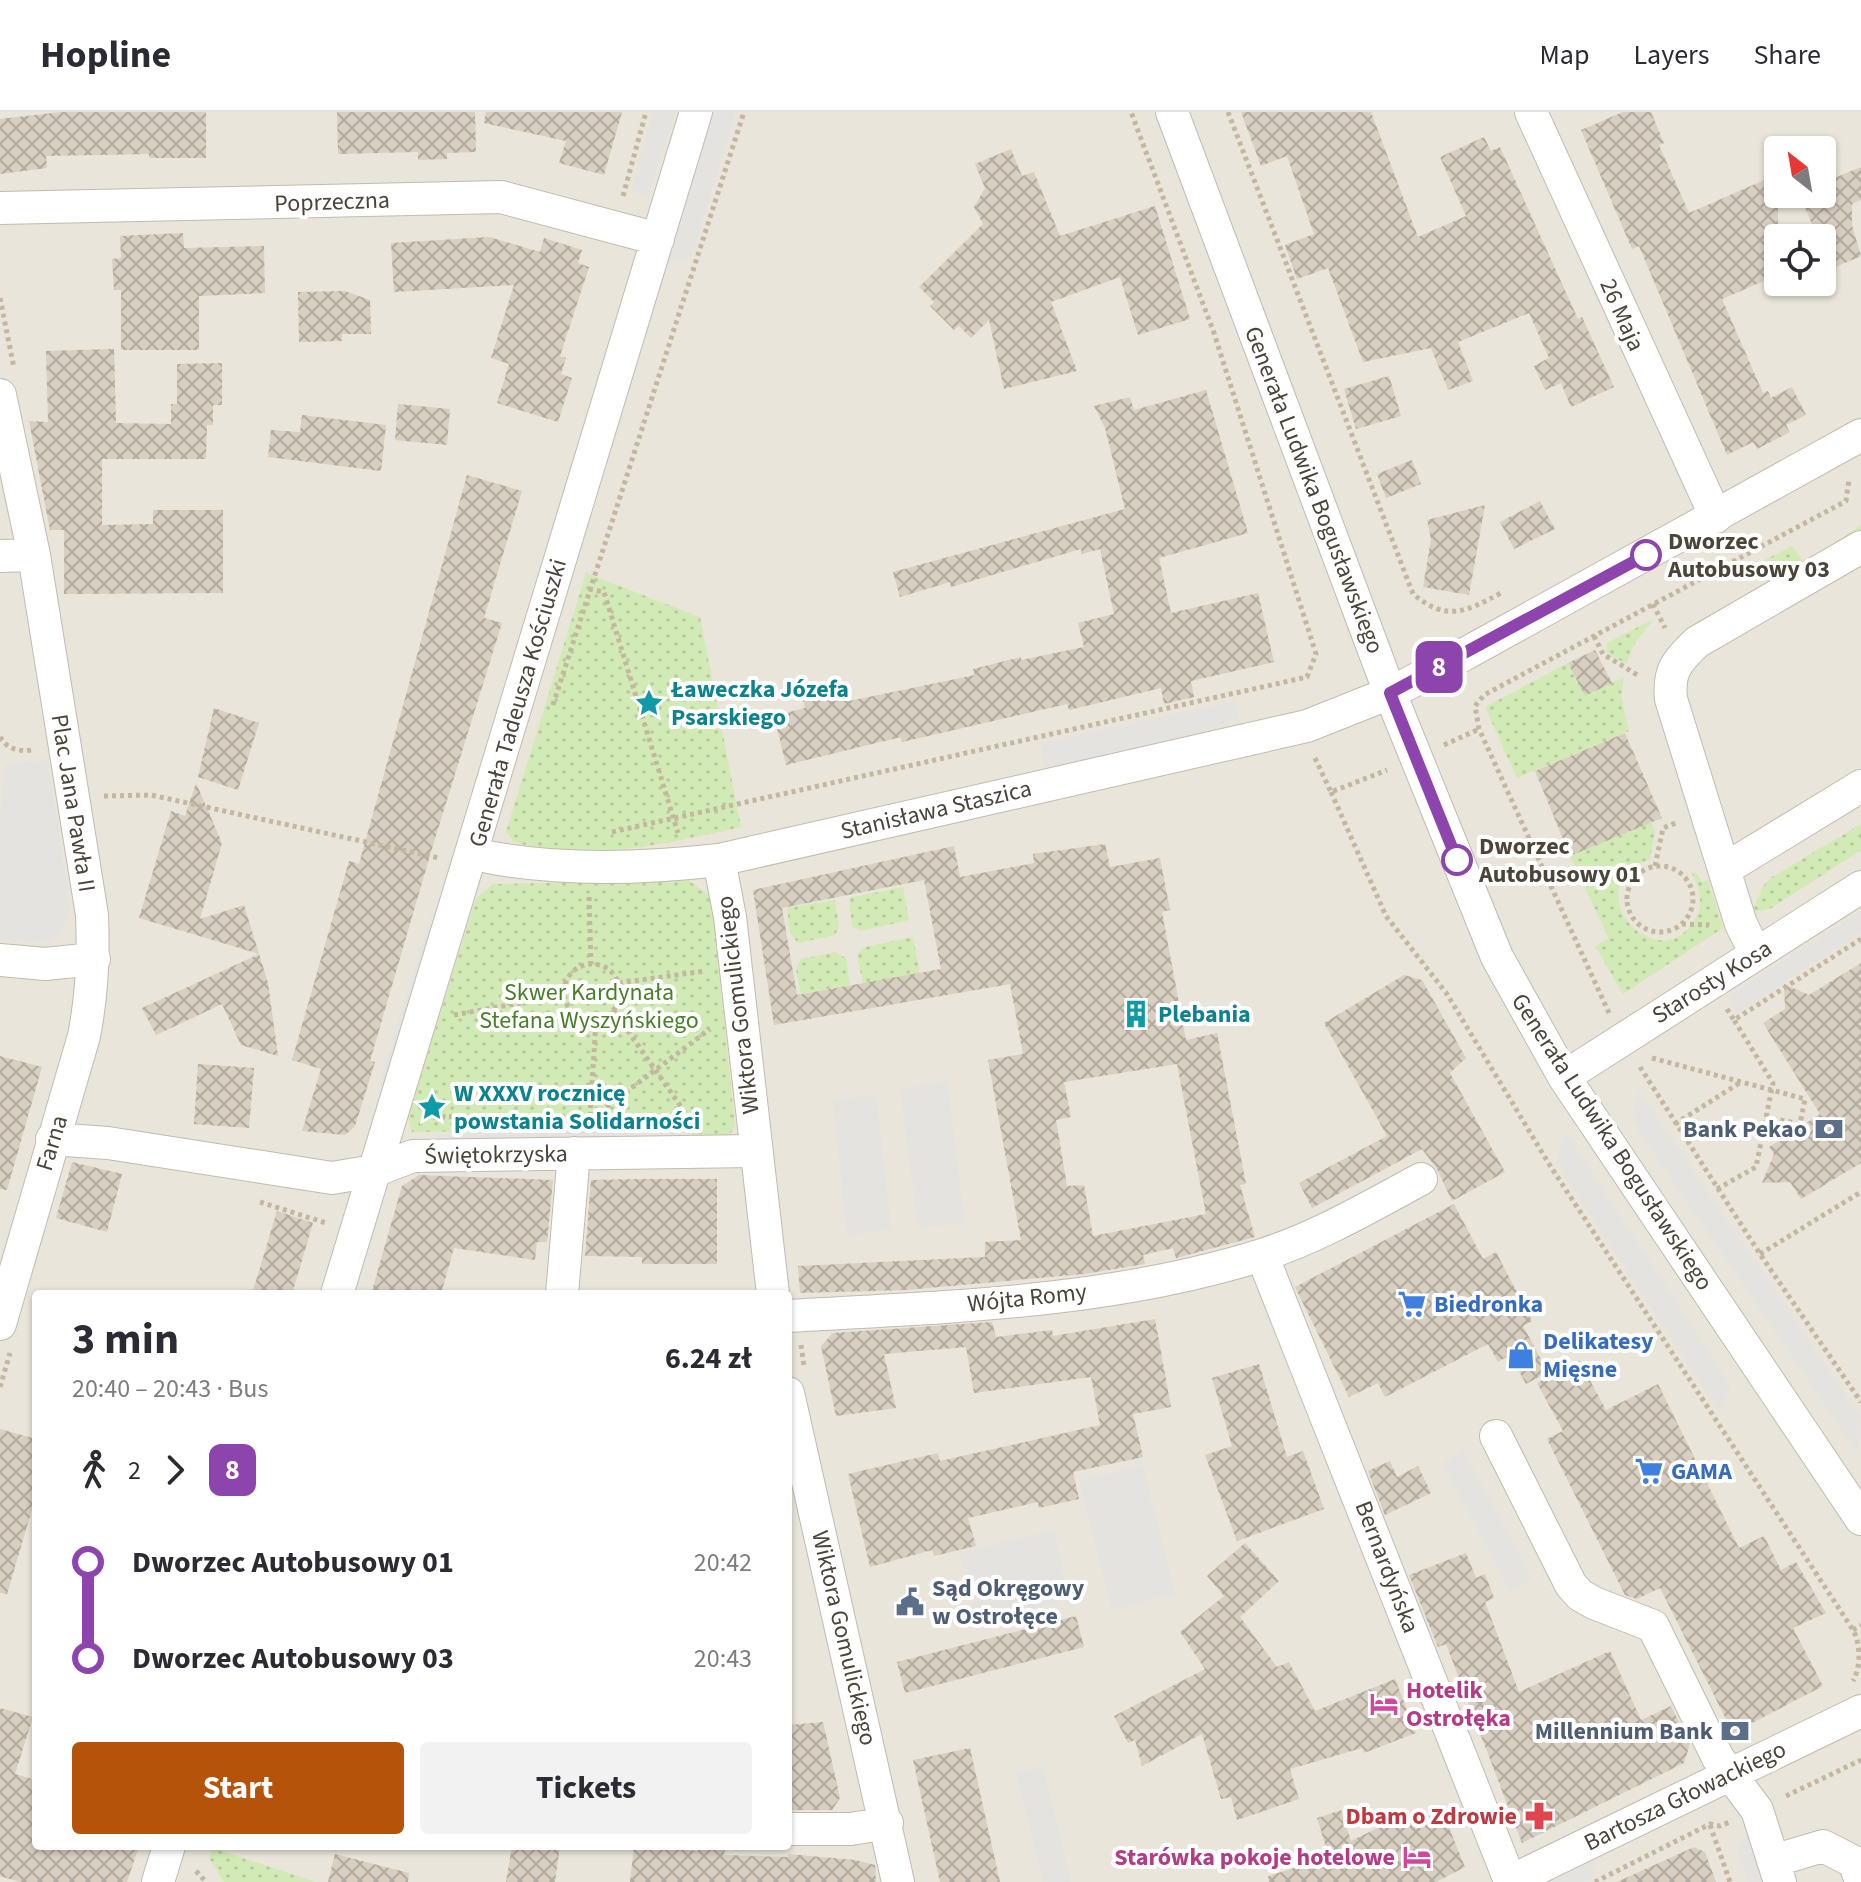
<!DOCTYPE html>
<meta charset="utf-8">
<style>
body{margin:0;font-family:"Source Sans 3",sans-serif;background:#f2f2f3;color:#2b2b33;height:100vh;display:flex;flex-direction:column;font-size:30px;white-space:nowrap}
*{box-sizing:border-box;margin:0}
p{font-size:26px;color:#7c7c81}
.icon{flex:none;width:44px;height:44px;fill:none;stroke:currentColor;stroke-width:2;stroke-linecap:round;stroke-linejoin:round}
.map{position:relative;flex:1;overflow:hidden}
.panel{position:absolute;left:32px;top:1178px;width:760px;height:560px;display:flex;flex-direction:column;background:#fff;border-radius:8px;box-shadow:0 2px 6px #0004}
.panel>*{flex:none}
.badge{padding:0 16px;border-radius:12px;font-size:28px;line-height:52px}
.needle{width:52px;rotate:329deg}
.fabs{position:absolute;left:1764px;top:24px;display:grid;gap:16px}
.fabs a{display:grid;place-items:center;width:72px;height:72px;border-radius:8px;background:#fff;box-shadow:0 2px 6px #0004;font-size:40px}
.map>.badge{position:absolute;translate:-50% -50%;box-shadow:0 0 0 4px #fff}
.legs{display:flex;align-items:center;gap:12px;height:88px;padding:0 40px;font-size:26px}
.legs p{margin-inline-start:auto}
.summary{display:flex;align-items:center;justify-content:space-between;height:136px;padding:0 40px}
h1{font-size:44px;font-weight:700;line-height:60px}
.cta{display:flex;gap:16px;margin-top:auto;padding:16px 40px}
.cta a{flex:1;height:92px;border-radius:8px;background:#b45309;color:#fff;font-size:32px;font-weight:700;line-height:92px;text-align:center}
.cta a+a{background:#f2f2f3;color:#2b2b33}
ul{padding:0 40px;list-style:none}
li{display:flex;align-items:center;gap:28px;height:96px;font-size:30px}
li i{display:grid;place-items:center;width:12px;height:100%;margin:0 10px;background:currentColor}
li i::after{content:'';width:20px;height:20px;margin:-10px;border:6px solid;border-radius:50%;background:#fff}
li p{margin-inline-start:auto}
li:first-child i{background:linear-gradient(#0000 50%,currentColor 0)}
li:last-child i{background:linear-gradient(currentColor 50%,#0000 0)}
header{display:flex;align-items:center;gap:48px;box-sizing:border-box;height:112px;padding:0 40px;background:#fff;border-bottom:2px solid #e1e1e2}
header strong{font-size:38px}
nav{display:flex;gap:44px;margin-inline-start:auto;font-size:28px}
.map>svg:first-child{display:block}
</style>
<header>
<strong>Hopline</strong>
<nav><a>Map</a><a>Layers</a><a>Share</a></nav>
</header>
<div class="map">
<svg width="1861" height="1770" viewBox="0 0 1861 1770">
<defs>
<pattern id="grass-dots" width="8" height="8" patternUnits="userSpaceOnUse" patternTransform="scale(2)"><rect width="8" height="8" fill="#d2eab5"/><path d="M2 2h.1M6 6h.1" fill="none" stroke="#b6ca9c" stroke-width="1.8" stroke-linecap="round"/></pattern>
<pattern id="building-cross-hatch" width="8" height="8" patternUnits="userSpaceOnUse" patternTransform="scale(2)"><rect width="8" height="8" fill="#d8cfc1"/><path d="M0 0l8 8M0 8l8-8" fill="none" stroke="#b1aa9e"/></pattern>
</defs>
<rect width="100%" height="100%" fill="#f6f3ec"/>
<!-- residential -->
<path fill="#eae5da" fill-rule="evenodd" d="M0,0h1861v1770h-1861zM1778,38h44v44h-44zM1778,126h44v44h-44zM36,1182h752v552h-752z"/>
<!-- grass -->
<path fill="url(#grass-dots)" d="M1861,413v7l-84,51 -12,-23 27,-14 12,17z
M586,461l114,44 41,210c-76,17 -151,36 -228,15l-7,-10z
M1654,507l-19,24 -9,21 -20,-12 1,-9z
M1568,551l17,33 39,-19 -3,19 8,35 -112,47 -32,-71z
M1651,710l4,9 -5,28c-79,30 10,123 45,60 9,-16 5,-32 -4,-47l7,2 3,8 7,-2 15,48 -100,66 -28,-48 14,-7 -39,-83z
M1861,712v26l-91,59 -18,3 11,-26 9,-9z
M688,768l19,14 5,9 23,222 -7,14 -29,7 -11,-17 -276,3 -4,-14 68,-220 17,-14z
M903,775l6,33 -48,11 -9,-5 -3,-28z
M835,788l4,27 -4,8 -37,8 -8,-10 -3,-25z
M913,825l7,37 -57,10 -6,-29 7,-8z
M836,840l10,6 4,27 -49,9 -5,-24 5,-11z
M212,1736l104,34h-92l-15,-24z"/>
<!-- parking -->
<path fill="#e5e3e0" d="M653,0h22l-27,85 -17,-7z
M712,0h24l-44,144 -29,8z
M1235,588l4,18 -55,19 -139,31 -5,-25z
M48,648l22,147 -3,11 -8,17 -9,6 -14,2 -36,-4v-121l5,-54z
M1861,799v22l-124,80 -10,-16z
M431,802l13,23 -53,167 -12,-19z
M947,968l18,143 -47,4 -18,-137z
M1638,977l223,327 -3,38 -226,-333z
M876,982l15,136 -44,5 -14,-134z
M689,1017l13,22 -259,1 -8,-18z
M1566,1020l165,254 -11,28 -164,-251z
M1464,1339l68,128 -22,11 -68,-127z
M1142,1352l33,130 -63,16 -33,-129z
M1054,1418l11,51 -7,23 -83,20 -4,-20 5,-20 -13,-18 -4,-14z
M1043,1654l28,116h-28l-27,-110z
M1754,1717l16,53h-22l-11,-34z
M1595,1737l-3,29 -9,4h-55z"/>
<!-- building -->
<path fill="url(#building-cross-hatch)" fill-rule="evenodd" d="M61,0h145v46h-57v-4l-103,2 1,12 -47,6v-55z
M337,0h138l1,40 -29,1v6l-29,1v-8l-80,2z
M486,0h136l-18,63 -45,-12 7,-22 -82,-18z
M1241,0h130l47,125 48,-21 -26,-59 44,-20 7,14 9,-4 78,172 4,-2 32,70 -43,20 -10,-24 -16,7 -11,-24 15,-8 -20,-45 -71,29 15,39 -25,9 -17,-42 -68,14 -35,-94 -31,11 -12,-34 29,-11 -27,-78 -26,10z
M1623,0h28l13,31 -5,2 30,68 89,-39v101l-56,24 41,94 5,-2 3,7 21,-11 14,28 -20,10 4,7 -33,17 -4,-7 -26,13 -88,-209 -7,3 -51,-119z
M1011,37l11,27 12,-4 26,64 95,-30 35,113 -52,16 -18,-58 -69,25 26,69 -73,18 -15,-69 -18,18 -12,-12 -5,4 -24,-24 4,-4 -15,-15 64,-63 -9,-17 11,-19 -10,-24z
M1861,55v33l-9,4v21l9,31 -30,13 -9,-31h-4l-19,-44h23v-11z
M183,121l1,15 80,-2 1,47 -66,3v54h-78v-60h-7l-2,-31 9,-1 -1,-22z
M489,125l51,15 4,-14 38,12 -4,13 11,4 -29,89 6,2 -5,16 11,4 -14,44 -61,-19 12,-39 -18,-6 23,-73 -120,7 -3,-49z
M345,179l25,9 1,34h-29v7l-43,1 -1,-50z
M114,237l2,74 55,1v-20h6v-40l45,-1v42h-9v20h-6l-1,34h-104v66l51,-1v-14h70v83l-159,1v-64h-14l-21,-109 19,1 -2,-71z
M1389,264l12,40 -45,13 -12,-40z
M1206,278l42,143 -89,25 12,55 87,-20 16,69 -83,19 3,16 -30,7 -3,-16 -92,22 -2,-6 -165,38 -1,-5 -115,28 -12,-49 31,-8 -2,-8 43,-11 3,12 126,-26 -2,-6 48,-12v3l63,-13 -6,-24 36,-9 -14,-65 -18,5 -1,-5 -130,38 -1,-5 -50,15 -7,-25 232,-63 -20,-81 -11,-22 36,-9 4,13z
M398,292l52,5 -3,36 -52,-5z
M302,303l84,10 -5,46 -113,-14 3,-27 29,2z
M1412,348l9,24 -35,14 -9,-24z
M467,363l55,16 -38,127 18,5 -69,222 -63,216 5,1 -20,64 -10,9 -43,-4 19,-62 -29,-9 57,-199 10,3z
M1540,389l15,28 -41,20 -14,-27z
M1485,393l-16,90 -46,-8 8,-48 -4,-19z
M1595,538l17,33 -27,13 -17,-33z
M214,596l45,15 -21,67 -40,-13z
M1625,621l37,85 -92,38 -35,-85z
M196,671l26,60 -22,76 44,-14 24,78 10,73 -37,-11 -19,-41 -66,31 -14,-27 117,-54 -120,-36 32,-107 14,5z
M1105,732l5,23 50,-9 10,52 -8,2 24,128 31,-7 29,151 -6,1 15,52 -79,21 -3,-10 -30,7 2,9 -61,10 -178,16 -106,3 -2,-27 187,-9v-15l36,-2 -33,-180 35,-6 -13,-70 -236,41 -21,-135 201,-44 6,31 74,-14 -1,-9zM924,768l17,89 -144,26 -15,-87zM1177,952l29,150 -113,22 -9,-51 -17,1 -11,-66 15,-3 -7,-35z
M1861,851v200l-60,36 -11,-17 -28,1 12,-29 -5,-7 51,-33 -57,-91 22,-14 -1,-25 25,11z
M1404,863l18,5 44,78 -16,15 55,99 -53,29 -15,-32 -15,-20 -110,59 -13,-25 88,-47 -63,-113z
M0,944l42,11 -35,123 -7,-1z
M198,952l56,4 -5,60 -55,-4z
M72,1050l50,12 -15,58 -51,-14z
M419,1063l134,5 -6,62h-10l-2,18 -81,-12 -13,46h-70l31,-108z
M642,1067h75v85h-75v-7l-57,-1 6,-76z
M1454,1092l29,55 13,-7 36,69 -9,5 25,46 -22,12 -16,-29 -12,7 -10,-18 -103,53 -7,-14 -29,14 -54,-110z
M277,1099l36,12 -21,71h-40z
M1155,1207l16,88 -38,7 10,43 -70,15 6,27 -40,9 -1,-6 -70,16 8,28 -42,10 -2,-6 -62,17 -22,-93 90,-21 2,8 160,-36 -9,-48 -117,16 -8,-46 -82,7 12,54 -60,8 -15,-70 12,-13 159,-11 4,15 56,-7 1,6z
M1579,1248l27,50 52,-26 81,164 25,-12 17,34 15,-8 30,51 -33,15 30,58 -90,47 -73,-145 -23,11 -12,-4 -78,-156 16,-8 -26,-48z
M1259,1252l28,93 16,-6 21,58 -87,32 -32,-86 27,-9 -20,-68z
M0,1317l36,10v57l-29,98 -7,-1z
M1390,1349l7,16 21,-11 13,27 -46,22 -17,-44z
M1245,1431l34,38 -39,36 37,50 12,-5 26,49 80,-32 21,54 -52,20 -2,-5 -72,21 9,30 -62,21 -6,-23 -10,2 -19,-65 -60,32 -7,-26 -7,3 -14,-27 91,-47 -25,-37 44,-36 -17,-20z
M1466,1441l10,25 9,-4 9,24 -9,4 34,90 91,-41 31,69 30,-14 19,38 -6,19 -162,80 -76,-199 -8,3 -29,-72z
M1076,1504l8,31 -179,46 -8,-31z
M0,1596l33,9 -18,57 21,6v66h103l-12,36h-107l-20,-6z
M823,1610l17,76 -8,12h-44v-85z
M970,1636l30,134h-60l-27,-122z
M1441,1696l24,59 -29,15h-167l-1,-6 61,-19 -12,-39 24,-8 10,31 53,-26 5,9z
M512,1734h48l-5,36h-49z
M634,1734l64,5v-5h5l22,2 -1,7 64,2v-3l67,6 20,5 1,17h-246z
M1694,1735l11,5 11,30h-99z
M335,1742l74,19 -1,9h-80z"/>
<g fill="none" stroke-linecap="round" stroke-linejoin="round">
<defs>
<path id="minor" d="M1172,0l218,581 107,264 67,120 297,442
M1531,0l185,405
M0,96l501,-11 157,42
M0,283l34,160 58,360c2,42 0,80 -8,121l-84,288
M0,444l34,-1
M474,742c78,18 165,15 245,6l588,-134 83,-33 75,-39 396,-219
M719,748l11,57 43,377
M1725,757l136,-83
M1756,842l-15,-30 -70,-225c-3,-28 6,-38 26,-57l164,-95
M0,848l45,4 49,-5
M1564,965l297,-190
M52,1027l56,4 224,35 42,-7 39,-15 341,-5
M1262,1143l248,626
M337,1182l359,-1182
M562,1182l12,-141
M788,1204c159,-9 321,-13 474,-61 56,-18 107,-48 159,-76
M788,1281l110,489
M1496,1324l75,149 9,10 14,8 59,23 65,132 39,52 23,72
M788,1717h63l36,-6
M1773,1749l50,-15 31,16 7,19
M158,1770l11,-36
M1509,1770l352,-171"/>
</defs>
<!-- minor casing -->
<use href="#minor" stroke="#c2bbae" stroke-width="34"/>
<!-- path -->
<path stroke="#c4b79f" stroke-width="5" stroke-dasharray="4 4" stroke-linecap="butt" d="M1228,0l185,482c34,28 52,18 88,-1
M623,84l23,-84
M0,186l14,70
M589,477l15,3 74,241
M1653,492l12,24
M1594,524l9,18 36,22
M553,593l191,-593
M0,625c7,12 19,15 32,13
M1444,633l35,-16
M1315,646l16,34 56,-22
M1331,680l55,124 61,78 102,170 304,466c8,15 8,36 0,51
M104,684l47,-1 288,63
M612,720l695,-155 9,-23 -102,-321 -83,-221
M1655,754l8,-38 15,-6
M1627 787a33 33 0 1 1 66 0a33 33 0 1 1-66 0Z
M589,785l2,67
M1682,812l27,1
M564 880a28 28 0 1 1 56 0a28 28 0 1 1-56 0Z
M619,871l86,-12
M1727,897l7,11 127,-81
M614,899l77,110
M1609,901l-130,-284 -4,-23 9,-11 362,-194 3,-22
M454,903l109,-20
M1652,946l153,41 -5,25 -34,-7
M1640,955l120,187 101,148
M590,1004l6,-95
M425,1005l169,-1 116,-87
M1675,1012l66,-42
M1717,1077l39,-22 17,-84 -39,-63
M260,1090l66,21
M1760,1142l101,-62
M801,1233l3,21
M0,1275l10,-34
M1853,1518l8,-5
M1786,1684l75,-36
M1710,1713l20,57
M196,1759l10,11
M1595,1770l115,-58 10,2 10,-4"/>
<!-- minor -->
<use href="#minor" stroke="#fff" stroke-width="32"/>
</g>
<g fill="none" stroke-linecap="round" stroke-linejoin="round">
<defs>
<path id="line-1" d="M1457,748l-67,-167 256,-138"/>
</defs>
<!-- line-1 casing -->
<use href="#line-1" stroke="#fff" stroke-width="18"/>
<!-- line-1 -->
<use href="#line-1" stroke="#8e44ad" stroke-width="12"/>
</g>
<!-- icons -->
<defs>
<symbol id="sight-bare" viewBox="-9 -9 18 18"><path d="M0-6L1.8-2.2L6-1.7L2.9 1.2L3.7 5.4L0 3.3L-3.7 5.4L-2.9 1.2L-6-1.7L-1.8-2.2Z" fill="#0f9aa8" stroke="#fff" stroke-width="2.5" paint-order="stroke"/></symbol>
<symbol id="building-bare" viewBox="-9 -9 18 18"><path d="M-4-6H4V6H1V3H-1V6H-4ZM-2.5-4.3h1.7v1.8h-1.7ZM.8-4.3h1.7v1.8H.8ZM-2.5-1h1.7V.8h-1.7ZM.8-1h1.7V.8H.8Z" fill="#0f9aa8" stroke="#fff" stroke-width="2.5" paint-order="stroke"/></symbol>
<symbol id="bank-bare" viewBox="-9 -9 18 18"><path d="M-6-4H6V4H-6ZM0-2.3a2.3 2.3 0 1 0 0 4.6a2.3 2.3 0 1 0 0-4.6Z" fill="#5c6f8a" stroke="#fff" stroke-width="2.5" paint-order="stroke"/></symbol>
<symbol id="supermarket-bare" viewBox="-9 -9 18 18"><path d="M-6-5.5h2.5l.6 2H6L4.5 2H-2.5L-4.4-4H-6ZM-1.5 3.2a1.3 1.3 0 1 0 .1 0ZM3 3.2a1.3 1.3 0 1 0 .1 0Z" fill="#3f7fe0" stroke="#fff" stroke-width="2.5" paint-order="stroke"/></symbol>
<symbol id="shop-bare" viewBox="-9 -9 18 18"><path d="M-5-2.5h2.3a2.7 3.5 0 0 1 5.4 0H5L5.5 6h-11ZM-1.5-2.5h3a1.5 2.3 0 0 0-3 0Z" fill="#3f7fe0" stroke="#fff" stroke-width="2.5" paint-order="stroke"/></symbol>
<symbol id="civic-bare" viewBox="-9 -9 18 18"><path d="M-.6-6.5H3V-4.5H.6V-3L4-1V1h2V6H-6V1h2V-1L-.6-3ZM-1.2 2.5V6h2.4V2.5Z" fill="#5c6f8a" stroke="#fff" stroke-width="2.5" paint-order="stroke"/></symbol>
<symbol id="hotel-bare" viewBox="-9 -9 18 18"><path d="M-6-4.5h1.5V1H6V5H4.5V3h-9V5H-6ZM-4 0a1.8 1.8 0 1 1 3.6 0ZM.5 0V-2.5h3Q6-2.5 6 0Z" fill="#d1479c" stroke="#fff" stroke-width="2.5" paint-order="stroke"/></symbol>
<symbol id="pharmacy-bare" viewBox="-9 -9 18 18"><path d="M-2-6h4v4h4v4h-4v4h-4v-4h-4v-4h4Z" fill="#e0444e" stroke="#fff" stroke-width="2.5" paint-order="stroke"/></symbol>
</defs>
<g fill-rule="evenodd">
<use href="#sight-bare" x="629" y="571" width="40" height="40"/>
<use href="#building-bare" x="1116" y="882" width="40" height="40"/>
<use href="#sight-bare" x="412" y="975" width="40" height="40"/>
<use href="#bank-bare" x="1809" y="997" width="40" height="40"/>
<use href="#supermarket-bare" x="1392" y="1172" width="40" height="40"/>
<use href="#shop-bare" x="1501" y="1223" width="40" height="40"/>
<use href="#supermarket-bare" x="1629" y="1339" width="40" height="40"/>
<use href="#civic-bare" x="890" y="1470" width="40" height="40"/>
<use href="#hotel-bare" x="1364" y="1572" width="40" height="40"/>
<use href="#bank-bare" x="1715" y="1599" width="40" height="40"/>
<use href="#pharmacy-bare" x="1519" y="1684" width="40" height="40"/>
<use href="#hotel-bare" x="1397" y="1725" width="40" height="40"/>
</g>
<!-- markers -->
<g fill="#fff" stroke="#8e44ad" stroke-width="4">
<circle cx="1646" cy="443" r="14"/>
<circle cx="1457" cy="748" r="14"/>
</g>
<g text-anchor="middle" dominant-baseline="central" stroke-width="8" stroke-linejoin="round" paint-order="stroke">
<!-- street labels -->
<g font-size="24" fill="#4b4439" stroke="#fff">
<text transform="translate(332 90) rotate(-2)">Poprzeczna</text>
<text transform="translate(1622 203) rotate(66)">26 Maja</text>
<text transform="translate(1314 378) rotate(69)">Generała Ludwika Bogusławskiego</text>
<text transform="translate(518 591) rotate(-74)">Generała Tadeusza Kościuszki</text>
<text transform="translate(73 691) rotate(81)">Plac Jana Pawła II</text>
<text transform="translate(936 698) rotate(-13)">Stanisława Staszica</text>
<text transform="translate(1712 870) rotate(-32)">Starosty Kosa</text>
<text transform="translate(738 893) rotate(-97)">Wiktora Gomulickiego</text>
<text transform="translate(1612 1030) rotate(57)">Generała Ludwika Bogusławskiego</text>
<text transform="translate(52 1031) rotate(-73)">Farna</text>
<text transform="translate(496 1043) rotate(-1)">Świętokrzyska</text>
<text transform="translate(1027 1186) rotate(-6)">Wójta Romy</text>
<text transform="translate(1387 1455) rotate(69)">Bernardyńska</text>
<text transform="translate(844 1526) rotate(77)">Wiktora Gomulickiego</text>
<text transform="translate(1685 1684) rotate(-26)">Bartosza Głowackiego</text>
</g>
<!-- stop labels -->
<g font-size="24" font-weight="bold" fill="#4b4439" stroke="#fff" text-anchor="start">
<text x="1668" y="429">Dworzec<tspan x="1668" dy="28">Autobusowy 03</tspan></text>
<text x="1479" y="734">Dworzec<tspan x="1479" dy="28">Autobusowy 01</tspan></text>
</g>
<!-- culture labels -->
<g font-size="24" font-weight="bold" fill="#0d838f" stroke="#fff" text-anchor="start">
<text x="671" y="577">Ławeczka Józefa<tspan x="671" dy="28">Psarskiego</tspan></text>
<text x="1158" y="902">Plebania</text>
<text x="454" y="981">W XXXV rocznicę<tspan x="454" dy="28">powstania Solidarności</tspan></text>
</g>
<!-- park labels -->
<g font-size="24" fill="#4a7f2a" stroke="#fff">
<text x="589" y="880">Skwer Kardynała<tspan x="589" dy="28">Stefana Wyszyńskiego</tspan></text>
</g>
<!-- service labels -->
<g font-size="24" font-weight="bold" fill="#4e5e75" stroke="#fff" text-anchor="end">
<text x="1807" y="1017">Bank Pekao</text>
<text x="932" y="1476" text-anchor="start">Sąd Okręgowy<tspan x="932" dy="28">w Ostrołęce</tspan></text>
<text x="1713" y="1619">Millennium Bank</text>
</g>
<!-- shop labels -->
<g font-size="24" font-weight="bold" fill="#366cbe" stroke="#fff" text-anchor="start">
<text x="1434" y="1192">Biedronka</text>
<text x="1543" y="1229">Delikatesy<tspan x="1543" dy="28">Mięsne</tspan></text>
<text x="1671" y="1359">GAMA</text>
</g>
<!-- hotel labels -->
<g font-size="24" font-weight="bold" fill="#b23c85" stroke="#fff" text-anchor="start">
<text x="1406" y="1578">Hotelik<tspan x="1406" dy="28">Ostrołęka</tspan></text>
<text x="1395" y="1745" text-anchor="end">Starówka pokoje hotelowe</text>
</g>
<!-- health labels -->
<g font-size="24" font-weight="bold" fill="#be3a42" stroke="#fff" text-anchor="end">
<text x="1517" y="1704">Dbam o Zdrowie</text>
</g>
</g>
</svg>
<div class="fabs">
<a><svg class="needle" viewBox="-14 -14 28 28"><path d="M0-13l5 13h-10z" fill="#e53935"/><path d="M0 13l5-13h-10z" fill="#7c7c81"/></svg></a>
<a><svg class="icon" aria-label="locate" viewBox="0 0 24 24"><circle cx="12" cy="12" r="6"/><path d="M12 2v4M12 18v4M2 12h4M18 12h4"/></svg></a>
</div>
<b class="badge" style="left:1439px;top:555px;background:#8e44ad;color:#fff">8</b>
<section class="panel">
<div class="summary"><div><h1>3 min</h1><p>20:40 – 20:43 · Bus</p></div><b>6.24 zł</b></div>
<div class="legs"><svg class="icon" aria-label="walk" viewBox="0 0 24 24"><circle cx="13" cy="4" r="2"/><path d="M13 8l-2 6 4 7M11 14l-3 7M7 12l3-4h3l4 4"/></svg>2<svg class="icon" aria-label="forward" viewBox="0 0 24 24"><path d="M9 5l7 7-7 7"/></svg><b class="badge" style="background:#8e44ad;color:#fff">8</b></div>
<ul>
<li><i style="color:#8e44ad"></i><b>Dworzec Autobusowy 01</b><p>20:42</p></li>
<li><i style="color:#8e44ad"></i><b>Dworzec Autobusowy 03</b><p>20:43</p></li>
</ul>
<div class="cta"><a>Start</a><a>Tickets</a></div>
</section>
</div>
